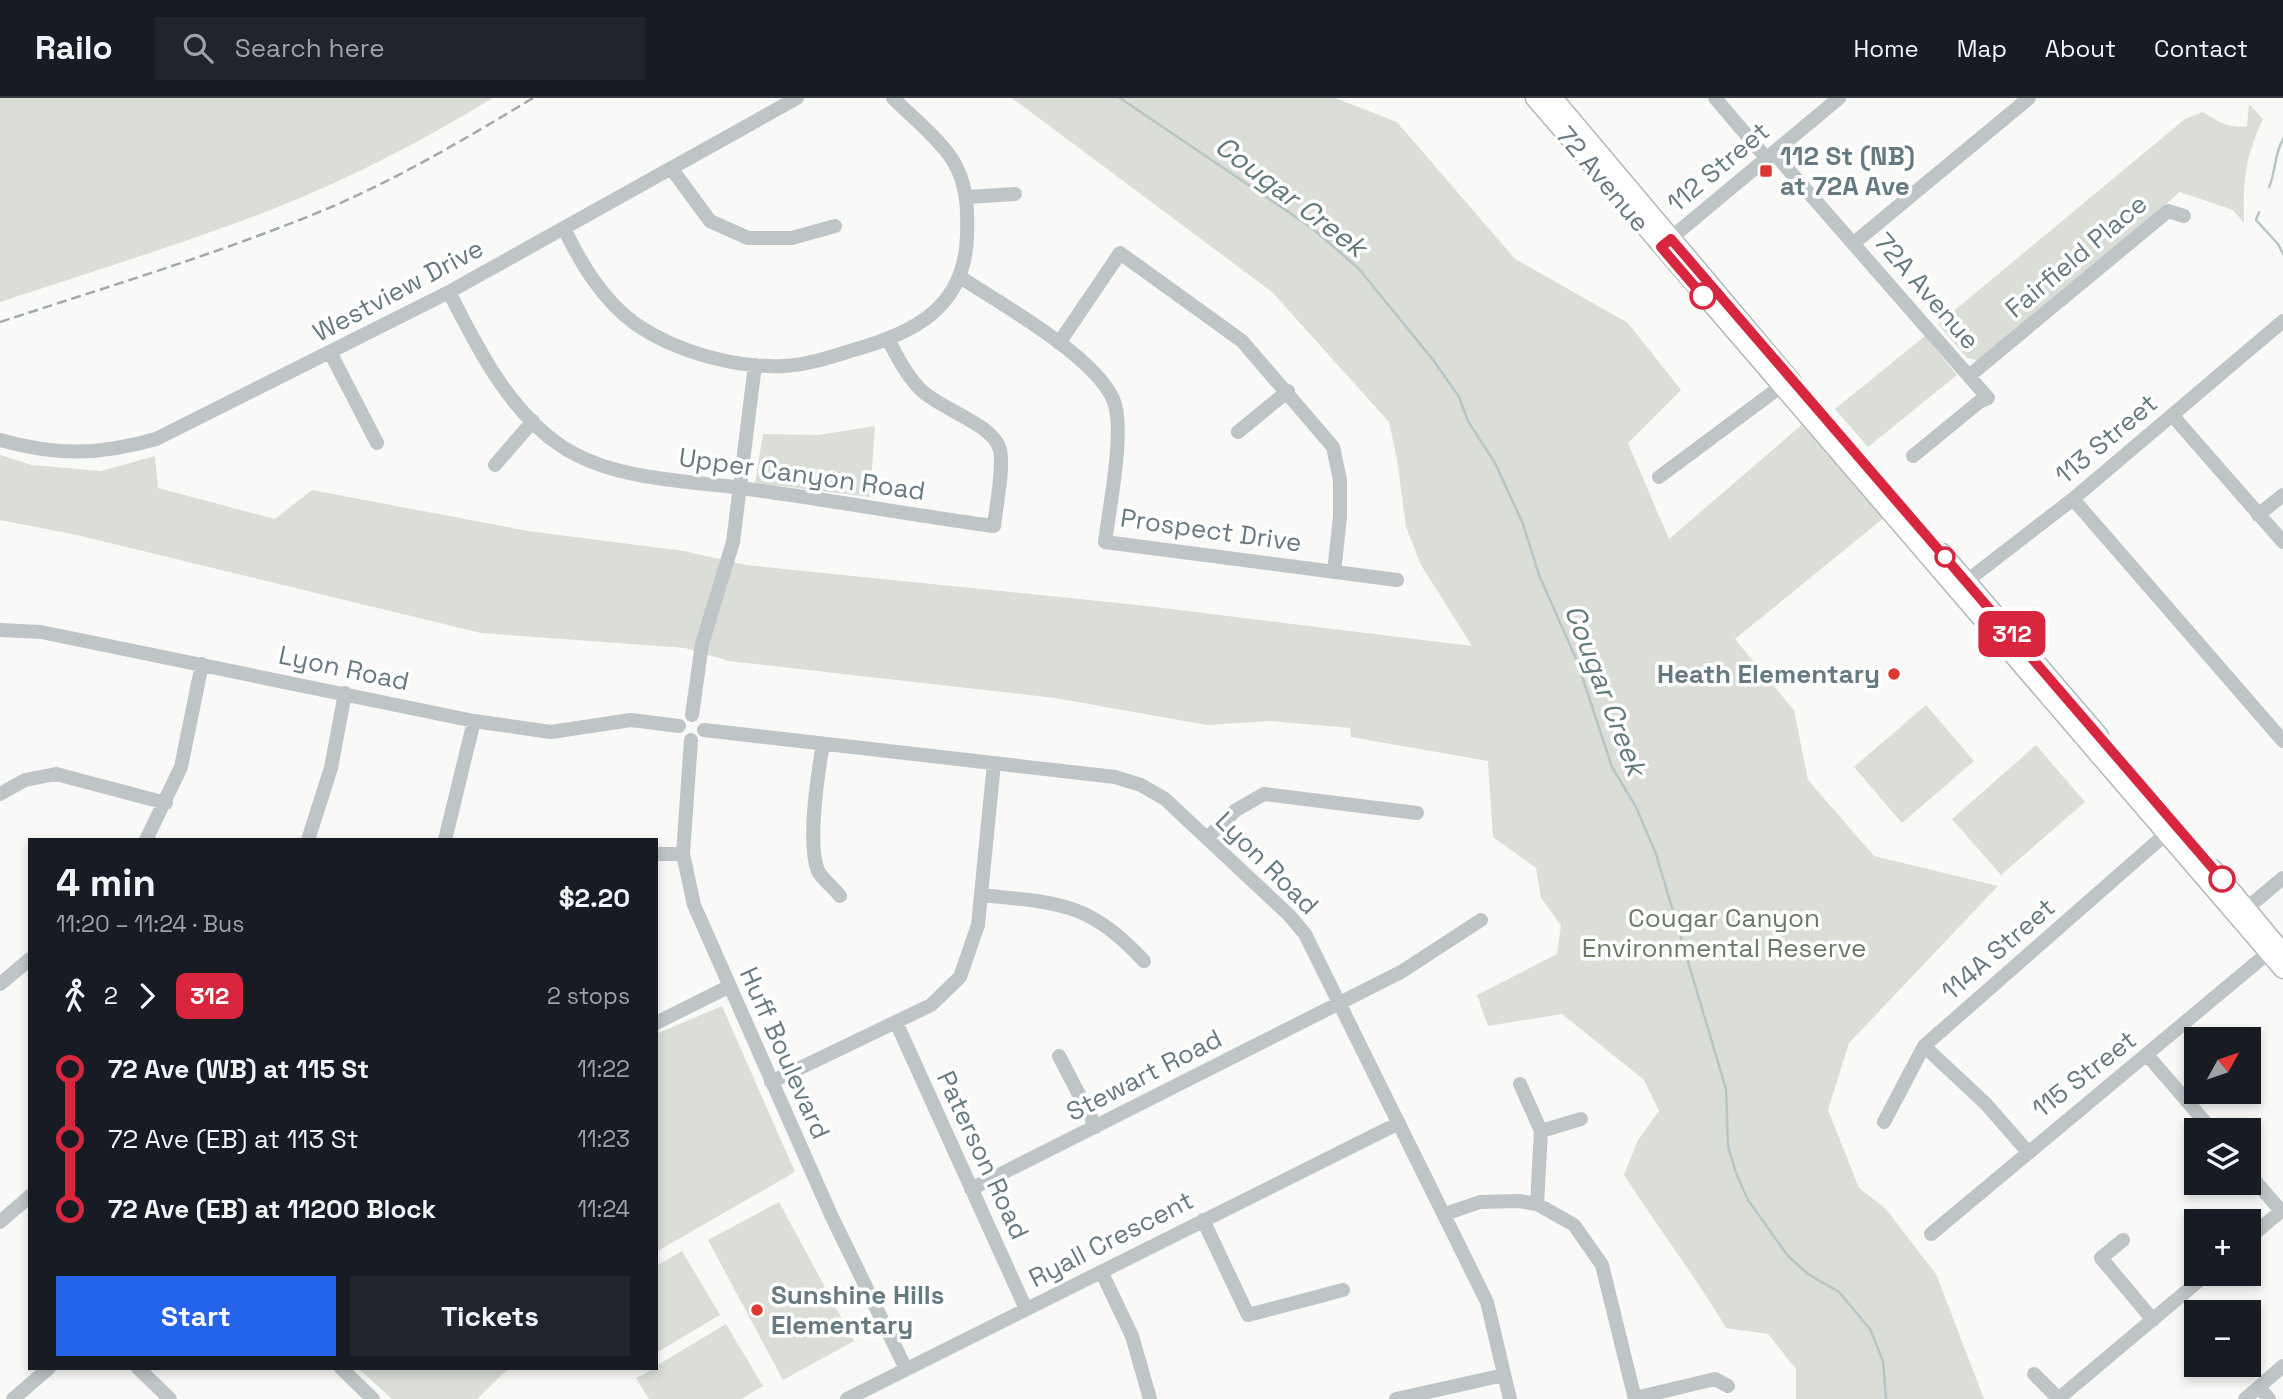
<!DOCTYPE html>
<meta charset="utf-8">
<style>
body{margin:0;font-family:"Space Grotesk",sans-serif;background:#20242c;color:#f1f3f6;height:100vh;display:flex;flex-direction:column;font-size:26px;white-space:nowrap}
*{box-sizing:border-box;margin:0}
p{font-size:23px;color:#9ea1a6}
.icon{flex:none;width:38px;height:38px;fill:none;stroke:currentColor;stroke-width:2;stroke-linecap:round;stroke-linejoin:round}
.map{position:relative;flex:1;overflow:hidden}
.panel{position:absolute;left:28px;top:740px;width:630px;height:532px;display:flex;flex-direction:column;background:#171b24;border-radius:0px;box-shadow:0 4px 10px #0003}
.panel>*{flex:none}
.badge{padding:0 14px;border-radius:10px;font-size:24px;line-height:46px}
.needle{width:46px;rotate:50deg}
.tools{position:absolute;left:2184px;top:929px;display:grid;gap:14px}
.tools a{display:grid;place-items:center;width:77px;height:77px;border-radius:0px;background:#171b24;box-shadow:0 4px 10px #0003;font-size:35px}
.map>.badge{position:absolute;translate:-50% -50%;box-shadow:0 0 0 4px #fff}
.legs{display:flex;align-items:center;gap:10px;height:77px;padding:0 28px;font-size:23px}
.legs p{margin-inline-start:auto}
.summary{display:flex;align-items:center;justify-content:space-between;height:119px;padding:0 28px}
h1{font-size:38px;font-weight:700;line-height:52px}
.primary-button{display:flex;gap:14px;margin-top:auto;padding:14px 28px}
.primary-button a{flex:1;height:80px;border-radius:0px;background:#2563eb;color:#fff;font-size:28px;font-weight:700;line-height:80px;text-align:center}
.primary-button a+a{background:#20242c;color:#f1f3f6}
ul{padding:0 28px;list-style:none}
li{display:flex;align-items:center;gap:24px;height:70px;font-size:26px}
li i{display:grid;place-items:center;width:10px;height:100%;margin:0 9px;background:currentColor}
li i::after{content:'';width:18px;height:18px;margin:-9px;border:5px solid;border-radius:50%;background:#171b24}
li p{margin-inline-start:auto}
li:first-child i{background:linear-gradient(#0000 50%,currentColor 0)}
li:last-child i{background:linear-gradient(currentColor 50%,#0000 0)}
header{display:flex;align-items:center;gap:42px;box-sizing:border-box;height:98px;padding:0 35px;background:#171b24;border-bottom:2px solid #363941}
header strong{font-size:33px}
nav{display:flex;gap:38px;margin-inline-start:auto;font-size:24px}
.search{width:490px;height:63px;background:#20242c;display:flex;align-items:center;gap:18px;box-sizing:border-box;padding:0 24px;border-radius:0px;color:#9ea1a6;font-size:26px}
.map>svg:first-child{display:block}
</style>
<header>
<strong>Railo</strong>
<div class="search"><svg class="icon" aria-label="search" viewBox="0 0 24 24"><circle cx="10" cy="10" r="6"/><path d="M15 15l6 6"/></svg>Search here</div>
<nav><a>Home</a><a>Map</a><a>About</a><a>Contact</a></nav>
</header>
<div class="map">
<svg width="2283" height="1301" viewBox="0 0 2283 1301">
<rect width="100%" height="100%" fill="#f9f9f7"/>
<!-- green -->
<path fill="#dbded7" d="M0,0h493c-69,42 -140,79 -215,109 -91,36 -185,64 -278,95z
M1012,0h323l62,24 118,137 113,64 53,67 -53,53 41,96 135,-116 81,94 -150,122 59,71 14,70 66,76 124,30 -149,157 -21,67 31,78 26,20 51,66 48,125h-188v-30l-28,-35 -42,-6c-31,-53 -69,-101 -102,-153l14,-35 21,-29 -15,-31 -82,-66 -74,12 -11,-31 80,-41 4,-29 -20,-27 -5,-30 -43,-31 -5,-76 -137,-24 -1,-9 -81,-7 -62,4 -152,-27 -326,-37 -44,-13 -204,-15 -404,-98 -77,-15v-65l32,10 69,6 54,-15 3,32 117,31 37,-29 216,41 156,20 62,14 401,41 325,40 -51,-81 -15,-38 -9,-68 -8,-37 -117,-130z
M2249,6l14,15c-18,38 -20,63 -19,104l-11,-13 -53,-18 -200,169 -13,-3 -29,-34 247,-205 18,-7c14,9 26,17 44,14z
M1925,238l32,39 -89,72 -33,-38z
M875,328l-5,71 -115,-14 8,-49 55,1z
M1926,607l48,56 -72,62 -48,-56z
M2036,647l49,57 -84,73 -49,-56z
M722,908l73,166 -139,80v-218z
M779,1104l75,139 -71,39 -75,-140z
M682,1153l38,64 -64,38v-87z
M726,1226l37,62 -22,13h-92l-13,-21 20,-10v-2z
M359,1271h149l-31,30h-85z"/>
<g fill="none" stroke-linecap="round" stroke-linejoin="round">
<!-- stream -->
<path stroke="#b6c6c7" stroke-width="2.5" d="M1120,0l192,130 47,41 75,92 25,36 9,24 27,42 28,61 16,51 38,86 35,106 24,40 20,47 70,235 2,57 8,27 12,27 40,56 20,18 31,18 31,37 13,32 3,38
M2269,89c7,-16 5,-32 14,-48
M2259,114l-3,8 22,24 5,10"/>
<defs>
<path id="major" d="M1535,0l748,871
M1553,0l239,284
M1942,455l157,183
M2213,771l70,84"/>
</defs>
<!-- major casing -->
<use href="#major" stroke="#b2b9bb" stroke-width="21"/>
<!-- minor -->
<path stroke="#bec5c7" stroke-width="14" d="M1715,0l52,61
M1774,55l214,245 -9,4 -66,54
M671,70l39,53 38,17h44l43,-12
M968,99l47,-3
M564,131c18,36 39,72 73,96 40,27 98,43 146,41 23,-1 45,-8 67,-15 62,-17 115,-42 117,-115 1,-28 0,-53 -15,-77 -15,-22 -40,-42 -59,-61
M1665,145l174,-145
M1854,145l175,-145
M960,179c41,27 133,78 153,122 13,28 -4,110 -8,143l292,38
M449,194c28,55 59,118 112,154 52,34 121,34 180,42 85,11 169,27 253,38 2,-20 10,-57 6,-76 -6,-26 -61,-41 -80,-61 -14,-15 -23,-32 -32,-50
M1059,245l61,-90 122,88 91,106 7,33v37l-6,55
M331,256l46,89
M1969,278l199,-165 16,5
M2172,317l111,127
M1238,334l50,-41
M0,342c57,16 100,15 156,-1l293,-147 348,-194
M495,367l38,-44
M1659,379l121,-90
M2073,401l210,242
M2258,417l25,-20
M1959,489l114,-88 210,-178
M0,532l41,2 433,89 77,11 80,-12 48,6
M692,617l10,-71 31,-102 22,-177
M704,632l411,47 26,8 24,14 124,116 16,19 182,368 23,97
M691,642l-8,114 11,51 137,310 75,154
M823,646c-5,29 -16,100 -5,127 4,8 16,17 22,25
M0,696l25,-14 31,-6 110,29
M1207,740l29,-28 28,-16 153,19
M146,742l35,-73 21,-103
M308,742l23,-72 14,-75
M445,742l29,-119
M656,756h27
M981,797c77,8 108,6 163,66
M2236,806l11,4 36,-30
M0,886l30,-25
M896,924l130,287
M656,925l72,-36
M1924,948l62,58 41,47
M1059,958l37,71
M2148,958l64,74
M771,984l160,-77 29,-28 18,-52 16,-162
M1520,986l21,47 -4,73
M1884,1024l40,-76 244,-214
M1541,1033l40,-12
M2249,1076l32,37 -32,27
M971,1091l430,-217 80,-52
M1445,1116l35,-12 39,-1 18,3 37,21 28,40 33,134
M1203,1122l45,95 95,-25
M0,1124l30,-26
M1931,1136l337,-281
M2123,1142l-22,18 52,62
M1102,1175l30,63 18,63
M138,1270l32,31
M341,1270l32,31
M2034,1276l24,24
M2259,1289l10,12
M1635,1300l80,-19 13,7
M13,1301l36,-31
M847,1301l552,-276
M1396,1301l108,-24
M2058,1301l149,-125
M2245,1301l38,-33"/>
<!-- major -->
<use href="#major" stroke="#fff" stroke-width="18"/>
<!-- rail -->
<path stroke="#a0aaad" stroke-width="2.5" stroke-dasharray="10 5" stroke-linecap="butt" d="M0,224c104,-34 210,-66 312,-107 77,-31 150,-74 221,-117"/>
</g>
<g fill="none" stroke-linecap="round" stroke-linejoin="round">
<defs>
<path id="line-1" d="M1703,198l-42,-49 10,-8 551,640"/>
</defs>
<!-- line-1 casing -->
<use href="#line-1" stroke="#fff" stroke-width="16"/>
<!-- line-1 -->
<use href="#line-1" stroke="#d7263d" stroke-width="10"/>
</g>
<!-- markers -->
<g fill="#dd3734" stroke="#fff" stroke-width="2.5">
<rect x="1759" y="66" width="14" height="14" rx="3.5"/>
<circle cx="1894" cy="576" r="7"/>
<circle cx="757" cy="1212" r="7"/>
</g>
<g fill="#fff" stroke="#d7263d" stroke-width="3.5">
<circle cx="1703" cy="198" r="12"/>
<circle cx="1945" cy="459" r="9"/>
<circle cx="2222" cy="781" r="12"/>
</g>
<g text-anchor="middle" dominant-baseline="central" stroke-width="7" stroke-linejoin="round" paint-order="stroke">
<!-- poi labels -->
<g font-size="26" font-weight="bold" fill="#667a81" stroke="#fff" text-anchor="start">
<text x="1780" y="58">112 St (NB)<tspan x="1780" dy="30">at 72A Ave</tspan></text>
<text x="1880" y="576" text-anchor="end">Heath Elementary</text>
<text x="771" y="1197">Sunshine Hills<tspan x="771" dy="30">Elementary</tspan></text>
</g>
<!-- street labels -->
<g font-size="26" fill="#667a81" stroke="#fff">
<text transform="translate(1718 69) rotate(-40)">112 Street</text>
<text transform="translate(1603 81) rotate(50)">72 Avenue</text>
<text transform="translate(2076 158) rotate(-40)">Fairfield Place</text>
<text transform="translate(398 192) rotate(-28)">Westview Drive</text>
<text transform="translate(1927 193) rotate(49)">72A Avenue</text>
<text transform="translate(2106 341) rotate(-40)">113 Street</text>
<text transform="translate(802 376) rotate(8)">Upper Canyon Road</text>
<text transform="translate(1211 432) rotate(8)">Prospect Drive</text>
<text transform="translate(344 570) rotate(12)">Lyon Road</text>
<text transform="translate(1267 765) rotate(45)">Lyon Road</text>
<text transform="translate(1998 851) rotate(-41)">114A Street</text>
<text transform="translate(785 955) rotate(66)">Huff Boulevard</text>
<text transform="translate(2084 976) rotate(-38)">115 Street</text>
<text transform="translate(1144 977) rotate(-27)">Stewart Road</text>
<text transform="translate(983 1057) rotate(65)">Paterson Road</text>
<text transform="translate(1111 1141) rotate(-27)">Ryall Crescent</text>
</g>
<!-- park labels -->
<g font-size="26" fill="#6c7964" stroke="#fff">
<text x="1724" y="820">Cougar Canyon<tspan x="1724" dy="30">Environmental Reserve</tspan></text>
</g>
<!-- water labels -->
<g font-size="28" font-style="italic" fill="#60797b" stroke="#fff">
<text transform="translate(1291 98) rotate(37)">Cougar Creek</text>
<text transform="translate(1606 592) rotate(69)">Cougar Creek</text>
</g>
</g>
</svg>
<div class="tools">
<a><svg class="needle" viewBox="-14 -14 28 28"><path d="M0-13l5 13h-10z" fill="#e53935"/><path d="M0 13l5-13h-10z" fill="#9ea1a6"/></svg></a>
<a><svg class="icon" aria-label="layers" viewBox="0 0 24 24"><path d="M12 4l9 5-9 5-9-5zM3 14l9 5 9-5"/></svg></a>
<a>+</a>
<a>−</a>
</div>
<b class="badge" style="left:2012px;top:536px;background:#d7263d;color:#fff">312</b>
<section class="panel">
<div class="summary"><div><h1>4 min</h1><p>11:20 – 11:24 · Bus</p></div><b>$2.20</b></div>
<div class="legs"><svg class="icon" aria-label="walk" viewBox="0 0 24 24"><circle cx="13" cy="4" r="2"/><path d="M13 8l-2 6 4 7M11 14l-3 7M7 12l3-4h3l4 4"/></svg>2<svg class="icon" aria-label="forward" viewBox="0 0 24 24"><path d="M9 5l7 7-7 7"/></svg><b class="badge" style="background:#d7263d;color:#fff">312</b><p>2 stops</p></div>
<ul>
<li><i style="color:#d7263d"></i><b>72 Ave (WB) at 115 St</b><p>11:22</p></li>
<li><i style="color:#d7263d"></i><span>72 Ave (EB) at 113 St</span><p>11:23</p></li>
<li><i style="color:#d7263d"></i><b>72 Ave (EB) at 11200 Block</b><p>11:24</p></li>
</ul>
<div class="primary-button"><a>Start</a><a>Tickets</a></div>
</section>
</div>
